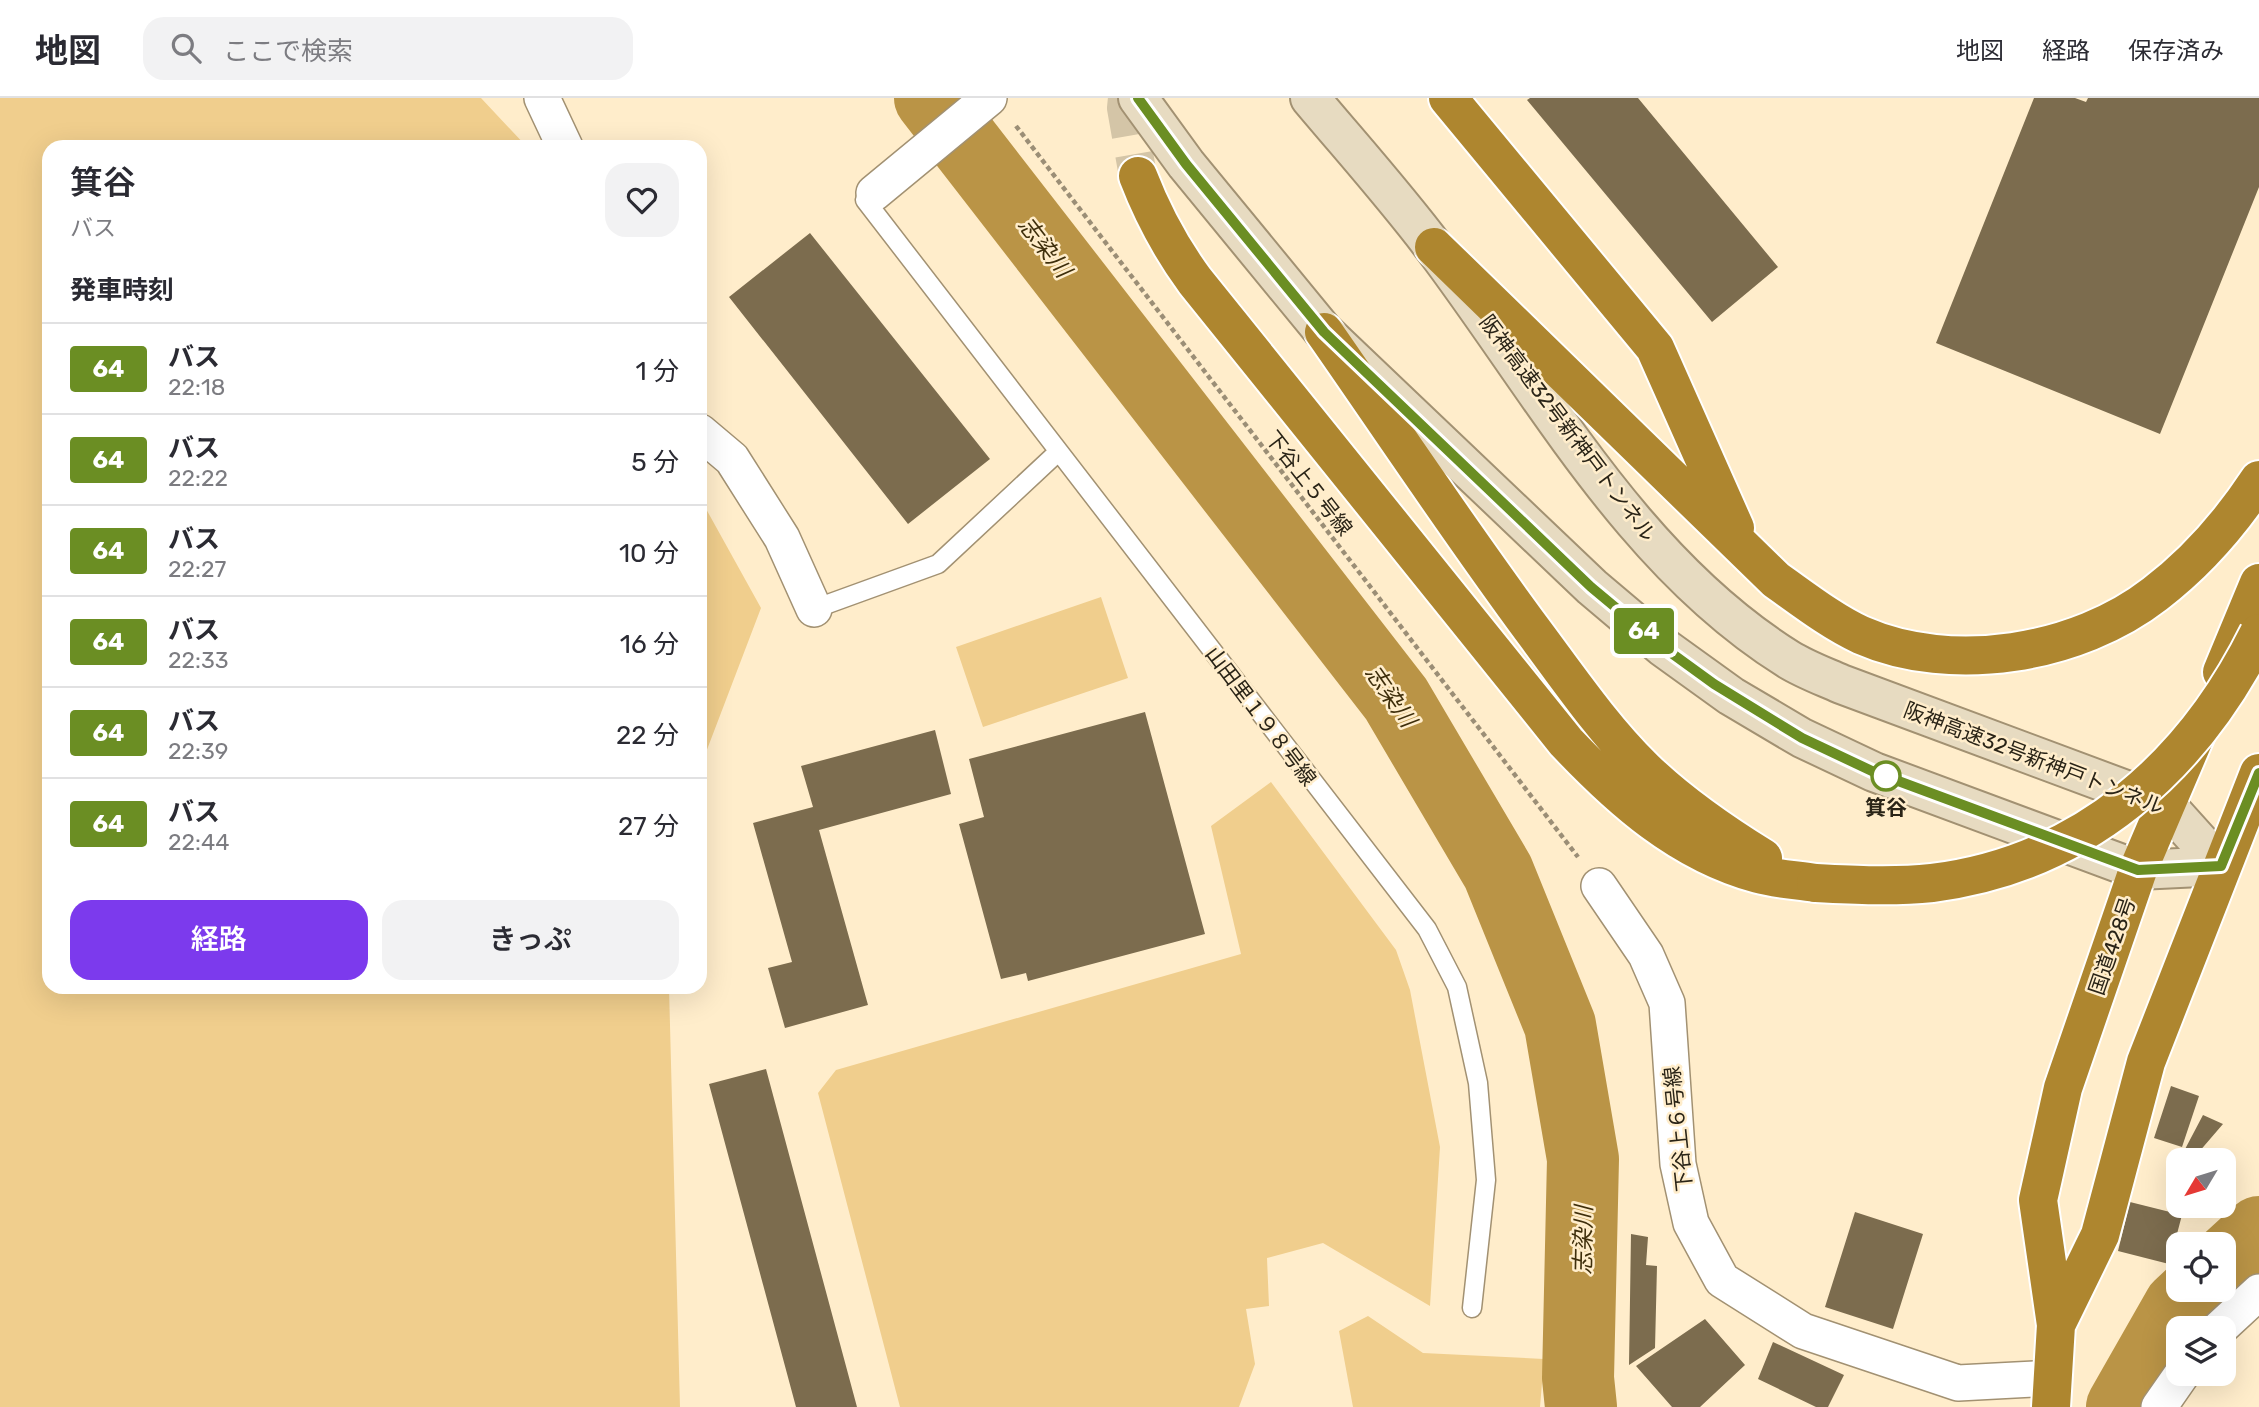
<!DOCTYPE html>
<html lang="ja">
<meta charset="utf-8">
<style>
body{margin:0;font-family:Rubik,"Noto Sans JP",sans-serif;background:#f2f2f3;color:#2b2b33;height:100vh;display:flex;flex-direction:column;font-size:26px;white-space:nowrap}
*{box-sizing:border-box;margin:0}
p{font-size:23px;color:#7c7c81}
.icon{flex:none;width:38px;height:38px;fill:none;stroke:currentColor;stroke-width:2;stroke-linecap:round;stroke-linejoin:round}
.map{position:relative;flex:1;overflow:hidden}
.panel{position:absolute;left:42px;top:42px;width:665px;height:854px;display:flex;flex-direction:column;background:#fff;border-radius:21px;box-shadow:0 7px 28px #0002}
.panel>*{flex:none}
.badge{padding:0 14px;border-radius:5px;font-size:24px;line-height:46px}
.needle{width:46px;rotate:232deg}
.controls{position:absolute;left:2166px;top:1050px;display:grid;gap:14px}
.controls a{display:grid;place-items:center;width:70px;height:70px;border-radius:14px;background:#fff;box-shadow:0 7px 28px #0002;font-size:35px}
.map>.badge{position:absolute;translate:-50% -50%;box-shadow:0 0 0 4px #fff}
h2{padding:0 28px;font-size:26px;line-height:63px}
.round{display:grid;place-items:center;flex:none;width:74px;height:74px;border-radius:21px;background:#f2f2f3}
.headline{display:flex;align-items:center;justify-content:space-between;height:119px;padding:0 28px}
h1{font-size:33px;font-weight:600;line-height:52px}
.action{display:flex;gap:14px;margin-top:auto;padding:14px 28px}
.action a{flex:1;height:80px;border-radius:21px;background:#7c3aed;color:#fff;font-size:28px;font-weight:600;line-height:80px;text-align:center}
.action a+a{background:#f2f2f3;color:#2b2b33}
ul{padding:0;list-style:none}
li{display:flex;align-items:center;gap:21px;height:91px;padding:0 28px;border-top:2px solid #e1e1e2}
li div{flex:1}
li b{display:block;font-size:26px}
li em{font-style:normal}
li .badge{min-width:77px;font-weight:700;text-align:center}
header{display:flex;align-items:center;gap:42px;box-sizing:border-box;height:98px;padding:0 35px;background:#fff;border-bottom:2px solid #e1e1e2}
header strong{font-size:33px}
nav{display:flex;gap:38px;margin-inline-start:auto;font-size:24px}
.search{width:490px;height:63px;background:#f2f2f3;display:flex;align-items:center;gap:18px;box-sizing:border-box;padding:0 24px;border-radius:21px;color:#7c7c81;font-size:26px}
.map>svg:first-child{display:block}
</style>
<header>
<strong>地図</strong>
<div class="search"><svg class="icon" aria-label="search" viewBox="0 0 24 24"><circle cx="10" cy="10" r="6"/><path d="M15 15l6 6"/></svg>ここで検索</div>
<nav><a>地図</a><a>経路</a><a>保存済み</a></nav>
</header>
<div class="map">
<svg width="2259" height="1309" viewBox="0 0 2259 1309">
<rect width="100%" height="100%" fill="#ffedcb"/>
<!-- green -->
<path fill="#f0ce8d" d="M0,0h481l46,49h-478v840h620l11,420h-680z
M700,400l61,110 -61,160z
M1101,499l27,81 -145,49 -27,-80z
M1271,684l125,168 14,40 30,157 -10,159 -107,-63 -56,15 2,48 -23,3 9,55 -16,43h-339l-82,-314 18,-23 405,-116 -30,-128z
M1368,1218l55,37 121,6 -4,48h-187l-14,-76z"/>
<g fill="none" stroke-linecap="round" stroke-linejoin="round">
<!-- river -->
<path stroke="#ba9446" stroke-width="72" d="M930,0l466,601 102,173 62,153 23,134 -5,219 3,29
M2224,1166l35,-32
M2122,1309l57,-100 18,-17"/>
</g>
<!-- building -->
<path fill="#7c6c4e" d="M1530,0h108l140,169 -66,55 -185,-222z
M2034,0h41l11,4 2,-4h171v89l-99,247 -224,-91z
M810,135l180,226 -82,65 -179,-227z
M1145,614l60,222 -177,47 -2,-8 -25,6 -42,-155 25,-7 -15,-58z
M935,632l16,64 -132,36 49,175 -83,23 -17,-60 24,-6 -39,-139 60,-16 -12,-41z
M766,971l91,338h-61l-87,-323z
M2171,988l28,10 -17,51 -28,-9z
M2203,1017l20,9 -31,36 -9,-7z
M2130,1104l52,13 -13,49 -51,-13z
M1855,1114l68,22 -30,95 -68,-22z
M1631,1136l17,3 -2,28 11,1 -2,82 -26,17z
M1705,1221l40,46 -45,42h-28l-36,-41z
M1773,1244l71,33 -16,32h-12l-58,-28z"/>
<g fill="none" stroke-linecap="round" stroke-linejoin="round">
<!-- highway-tunnel -->
<path stroke="#d4c5a7" stroke-width="38" stroke-dasharray="38 19" stroke-linecap="butt" d="M1127,0l-1,10 12,68"/>
<defs>
<path id="lane" d="M872,96l-7,6 562,729 30,58 21,96 8,97 -14,128
M814,511l124,-45 120,-112"/>
<path id="street" d="M542,0l23,49
M874,95l115,-95
M700,334l32,27 50,79 32,71
M1599,788l47,69 21,48 11,161 13,59 31,57 81,51 155,52 95,-5
M2220,1230l39,-36
M2159,1309l23,-33"/>
<path id="secondary" d="M1138,0l48,66 138,168 268,255 71,60 68,49 71,42 72,34 264,98 83,-4
M1310,0c42,50 86,99 125,151 107,142 198,313 353,410 16,10 35,17 53,25l325,121 55,61"/>
<path id="highway" d="M1448,0l207,250 80,180
M1138,78c15,39 32,71 57,105l371,461c54,57 114,111 192,132 18,5 39,6 58,9
M1434,149l342,333c27,19 55,41 85,55 91,40 217,19 294,-41 42,-32 75,-70 104,-114
M1324,234c69,99 136,200 207,296 36,48 71,100 113,141 36,35 77,63 119,89
M2222,574l37,-89
M2056,1227l44,-90 46,-173 113,-289
M2051,1309l5,-82 -18,-125 25,-112 75,-218 58,-136"/>
</defs>
<!-- lane casing -->
<use href="#lane" stroke="#a29172" stroke-width="21"/>
<!-- street casing -->
<use href="#street" stroke="#a29172" stroke-width="38"/>
<!-- secondary casing -->
<use href="#secondary" stroke="#a29172" stroke-width="42"/>
<!-- highway casing -->
<use href="#highway" stroke="#fff" stroke-width="42"/>
<!-- path -->
<path stroke="#9b8e76" stroke-width="4.5" stroke-dasharray="5 3.5" stroke-linecap="butt" d="M1016,28l562,731"/>
<!-- lane -->
<use href="#lane" stroke="#fff" stroke-width="18"/>
<!-- street -->
<use href="#street" stroke="#fff" stroke-width="35"/>
<!-- secondary -->
<use href="#secondary" stroke="#e7dbc1" stroke-width="38"/>
<!-- highway -->
<use href="#highway" stroke="#ae862f" stroke-width="38"/>
<defs>
<path id="highway-bridge" d="M1816,785c38,2 78,4 116,0 152,-19 261,-117 327,-250"/>
</defs>
<!-- highway-bridge casing -->
<use href="#highway-bridge" stroke="#fff" stroke-width="42" stroke-linecap="butt"/>
<!-- highway-bridge -->
<use href="#highway-bridge" stroke="#ae862f" stroke-width="38"/>
</g>
<g fill="none" stroke-linecap="round" stroke-linejoin="round">
<defs>
<path id="line" d="M1138,0l48,66 138,168 267,255 72,60 51,37 88,54 72,34 264,98 83,-4 38,-93"/>
</defs>
<!-- line casing -->
<use href="#line" stroke="#fff" stroke-width="16"/>
<!-- line -->
<use href="#line" stroke="#6b8e23" stroke-width="10"/>
</g>
<!-- markers -->
<circle fill="#fff" stroke="#6b8e23" stroke-width="3.5" cx="1886" cy="678" r="14"/>
<g text-anchor="middle" dominant-baseline="central" stroke-width="5" stroke-linejoin="round" paint-order="stroke">
<!-- street labels -->
<g font-size="21" fill="#2a2417" stroke="#ffedcb">
<text transform="translate(1568 330) rotate(53)">阪神高速32号新神戸トンネル</text>
<text transform="translate(1309 385) rotate(52)">下谷上５号線</text>
<text transform="translate(1261 618) rotate(53)">山田里１９８号線</text>
<text transform="translate(2034 660) rotate(21)">阪神高速32号新神戸トンネル</text>
<text transform="translate(2112 848) rotate(-71)">国道428号</text>
<text transform="translate(1678 1031) rotate(-96)">下谷上６号線</text>
</g>
<!-- stop labels -->
<g font-size="21" font-weight="bold" fill="#2a2417" stroke="#ffedcb">
<text x="1886" y="709">箕谷</text>
</g>
<!-- water labels -->
<g font-size="23" font-style="italic" fill="#3e2e0b" stroke="#ffedcb">
<text transform="translate(1045 149) rotate(52)">志染川</text>
<text transform="translate(1391 598) rotate(55)">志染川</text>
<text transform="translate(1583 1142) rotate(-89)">志染川</text>
</g>
</g>
</svg>
<div class="controls">
<a><svg class="needle" viewBox="-14 -14 28 28"><path d="M0-13l5 13h-10z" fill="#e53935"/><path d="M0 13l5-13h-10z" fill="#7c7c81"/></svg></a>
<a><svg class="icon" aria-label="locate" viewBox="0 0 24 24"><circle cx="12" cy="12" r="6"/><path d="M12 2v4M12 18v4M2 12h4M18 12h4"/></svg></a>
<a><svg class="icon" aria-label="layers" viewBox="0 0 24 24"><path d="M12 4l9 5-9 5-9-5zM3 14l9 5 9-5"/></svg></a>
</div>
<b class="badge" style="left:1644px;top:533px;background:#6b8e23;color:#fff">64</b>
<section class="panel">
<div class="headline"><div><h1>箕谷</h1><p>バス</p></div><a class="round"><svg class="icon" aria-label="heart" viewBox="0 0 24 24"><path d="M12 20l-8-8c-3-5 5-10 8-4 3-6 11-1 8 4z"/></svg></a></div>
<h2>発車時刻</h2>
<ul>
<li><span class="badge" style="background:#6b8e23;color:#fff">64</span><div><b>バス</b><p>22:18</p></div><em>1 分</em></li>
<li><span class="badge" style="background:#6b8e23;color:#fff">64</span><div><b>バス</b><p>22:22</p></div><em>5 分</em></li>
<li><span class="badge" style="background:#6b8e23;color:#fff">64</span><div><b>バス</b><p>22:27</p></div><em>10 分</em></li>
<li><span class="badge" style="background:#6b8e23;color:#fff">64</span><div><b>バス</b><p>22:33</p></div><em>16 分</em></li>
<li><span class="badge" style="background:#6b8e23;color:#fff">64</span><div><b>バス</b><p>22:39</p></div><em>22 分</em></li>
<li><span class="badge" style="background:#6b8e23;color:#fff">64</span><div><b>バス</b><p>22:44</p></div><em>27 分</em></li>
</ul>
<div class="action"><a>経路</a><a>きっぷ</a></div>
</section>
</div>
